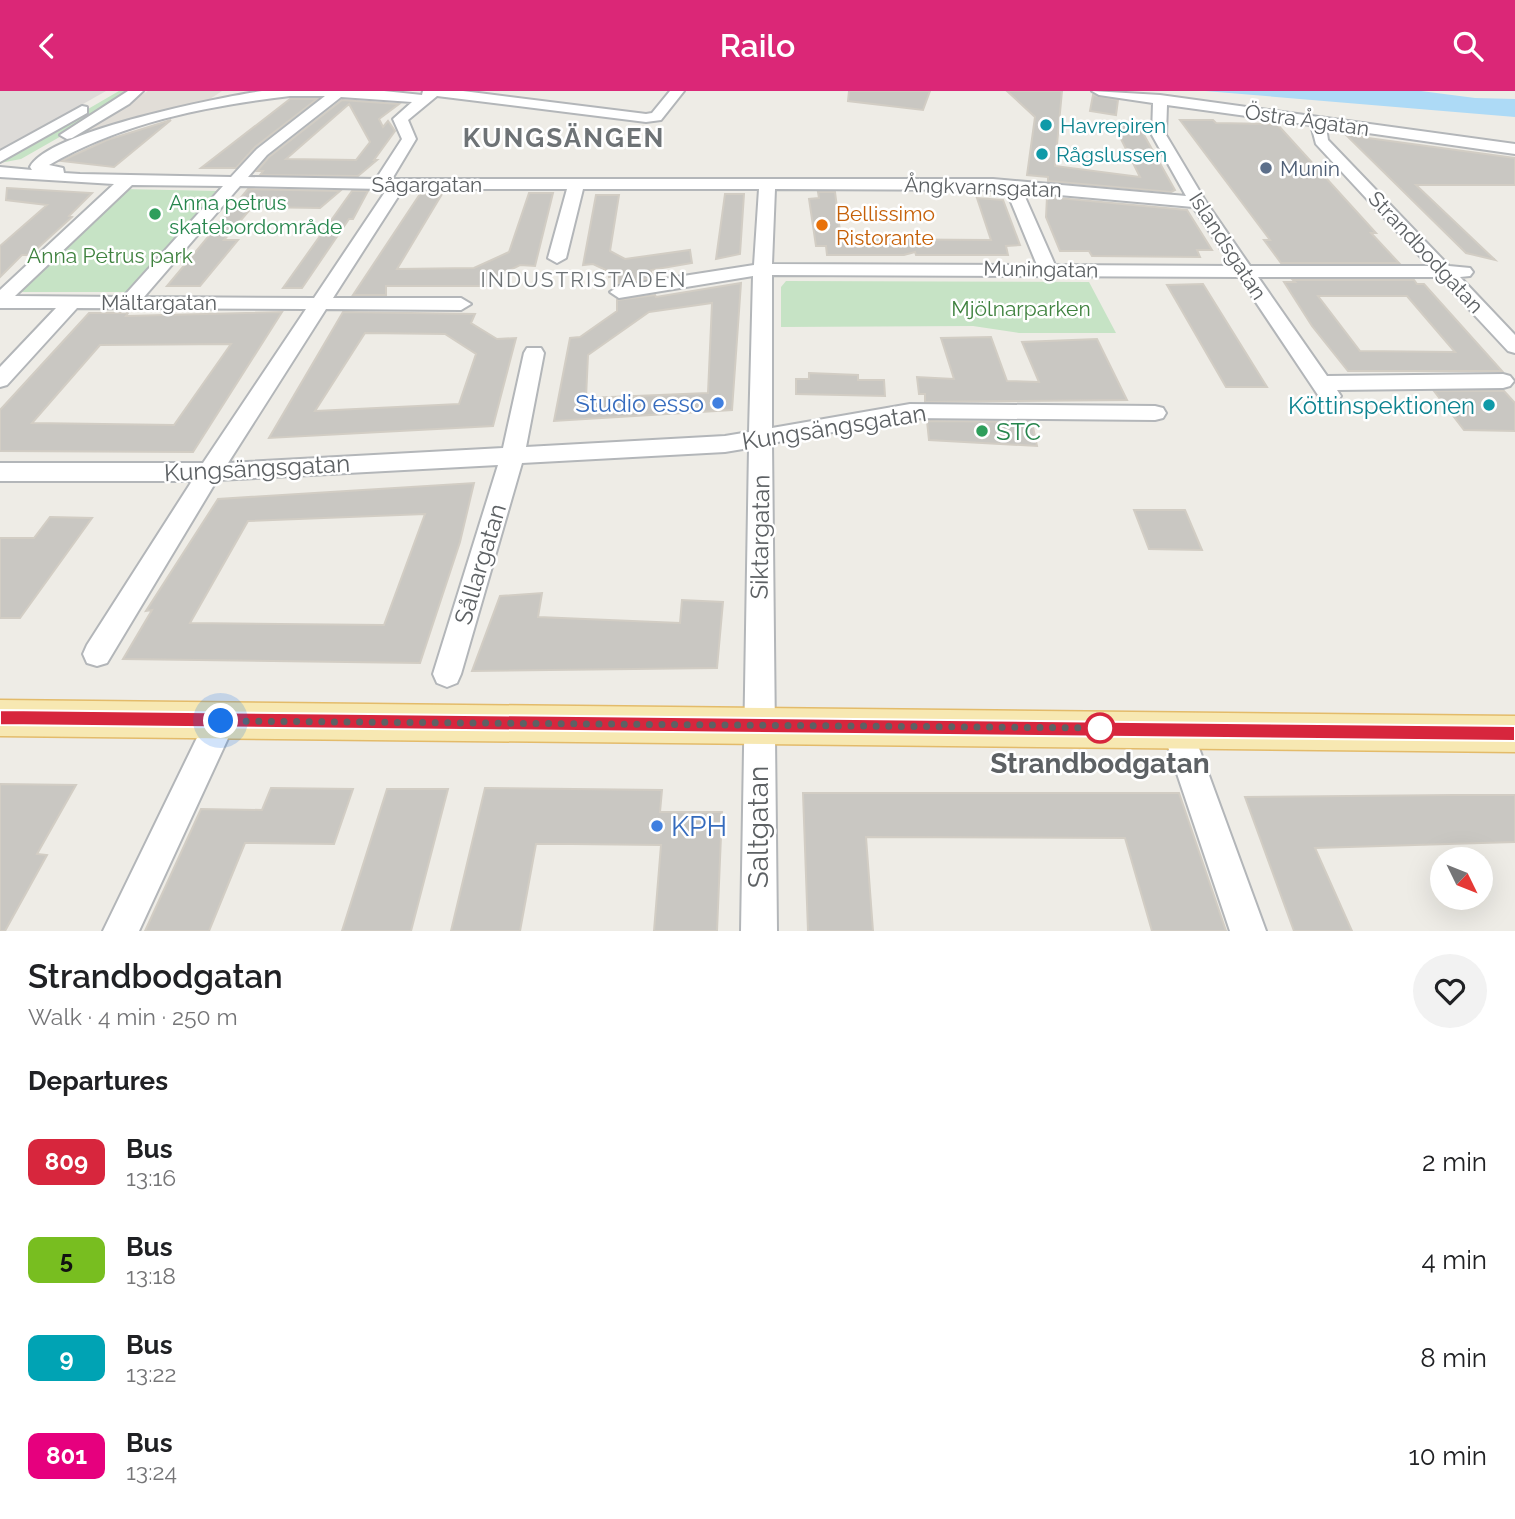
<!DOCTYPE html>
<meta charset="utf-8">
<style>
body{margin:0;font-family:Raleway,sans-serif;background:#f2f2f2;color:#202124;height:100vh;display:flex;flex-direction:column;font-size:26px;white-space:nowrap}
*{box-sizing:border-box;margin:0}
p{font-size:23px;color:#757577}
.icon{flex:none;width:38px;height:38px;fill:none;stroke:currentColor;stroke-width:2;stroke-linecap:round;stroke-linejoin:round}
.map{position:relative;height:840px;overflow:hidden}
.sheet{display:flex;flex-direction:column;background:#fff;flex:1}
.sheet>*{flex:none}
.badge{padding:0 14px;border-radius:10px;font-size:24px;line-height:46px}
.needle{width:46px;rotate:133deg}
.fabs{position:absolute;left:1430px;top:756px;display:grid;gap:14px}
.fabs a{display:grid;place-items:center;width:63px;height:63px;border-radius:50%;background:#fff;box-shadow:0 7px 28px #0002;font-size:35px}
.you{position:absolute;width:35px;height:35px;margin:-18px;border:5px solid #fff;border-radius:50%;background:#1a73e8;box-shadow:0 0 0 10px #1a73e833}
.map>.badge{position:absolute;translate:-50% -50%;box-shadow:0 0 0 4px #fff}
h2{padding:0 28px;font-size:26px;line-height:63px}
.round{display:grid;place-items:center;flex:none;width:74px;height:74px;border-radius:37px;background:#f2f2f2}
.overview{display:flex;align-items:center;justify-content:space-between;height:119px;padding:0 28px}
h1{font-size:33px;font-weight:600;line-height:52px}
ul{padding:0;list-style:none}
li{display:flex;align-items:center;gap:21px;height:98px;padding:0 28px}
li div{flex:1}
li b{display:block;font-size:26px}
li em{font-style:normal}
li .badge{min-width:77px;font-weight:700;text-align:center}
header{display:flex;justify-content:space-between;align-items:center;height:91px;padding:0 28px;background:#db2777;color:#fff;font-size:32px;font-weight:600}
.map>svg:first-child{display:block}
</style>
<header><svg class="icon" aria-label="back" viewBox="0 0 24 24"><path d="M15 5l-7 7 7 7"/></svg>Railo<svg class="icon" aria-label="search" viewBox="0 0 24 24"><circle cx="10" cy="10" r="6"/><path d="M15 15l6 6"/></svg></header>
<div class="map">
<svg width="1515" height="840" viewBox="0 0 1515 840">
<rect width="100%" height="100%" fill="#eeece6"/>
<!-- industrial -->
<path fill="#dddbd8" d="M0,0h106l-106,60z"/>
<!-- education -->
<path fill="#e1ddd7" d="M148,0h74l-18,12 -75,17 -65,24z"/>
<!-- green -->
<path fill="#c6e3c5" d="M119,0h13l-11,11 -100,57 -21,4 2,-4z
M122,98l95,2 -91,101h-108z
M786,190l303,1 27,51h-97l-46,-7 -192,1v-40z"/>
<!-- water -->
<path fill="#addaf6" d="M1205,0h216l54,7 40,1v18z"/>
<!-- building -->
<path fill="#c9c7c2" stroke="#d2cdc4" stroke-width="2" fill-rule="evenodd" d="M849,0h81l-7,19 -75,-9z
M1007,0h55l-7,75 85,11 -27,-54 27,5 35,62 -4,2 -123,-11v-4l-21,-2 8,-58z
M1093,4l25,5 -2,15 -26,-4z
M290,8h27l-62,48 -19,21h-35z
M342,9l57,4 -20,15 4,8 5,-6 7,10 -21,29h3l-19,16 -98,-1 3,-4h-6l12,-14zM349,13l21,38 -14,18 -70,-1z
M171,29l-57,47 -53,-6 46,-21z
M1180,29h33l3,3 61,1 99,109h-5l28,30h-118l-17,-23h6z
M1346,44l169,23v27h-99l79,75 -29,-7z
M7,97l85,5 -23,23 3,1 -42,38h-8l-22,22v-31l47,-41 -41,-5z
M248,98l92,2 -20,17 -68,-1 -28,33h14l-38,46h-33z
M352,100h16l-15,28h-4l-47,69h-19z
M818,101h17l6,47 150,1 -14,-42 26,2 17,45 -14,1 2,9h-92l-1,-3 -11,3h-77l-1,-9h-10l-7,-47 10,-1z
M529,102h24l-18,73 -15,-1 -29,15 -1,6h-104v9h-33l67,-101h22l-45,75 77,-1 35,-16z
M725,103h19l-4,60 -24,5z
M596,104h23l-9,56 15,8 65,-9 2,13 -41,7 1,8 -34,6v-9l-9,2 -1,-6 -15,-7 -10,1z
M1047,106l140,13 25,40h-15l3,7 -108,-1 -3,-5h-29l-14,-34z
M1293,189h121l3,4h7l78,87h-154l-36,-45 -28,-44h11zM1318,205h89l48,56 -95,-1z
M741,192l-9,127 -178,11 16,-83 10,-1 37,-26v-11l38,-5 1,2zM712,212l-4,90 -122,5 2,-43 61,-43z
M1203,193l64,103h-41l-59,-102z
M282,221l-89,140 -193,-1v-41l89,-97h39l-2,3zM231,253l-57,81 -142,-2 68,-78z
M343,221l132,2 -4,9 26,16 19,-1 -23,88 -224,12zM365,242l80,1 31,20 -17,50 -144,7z
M991,246l16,44 32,1 -17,-40 75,-3 30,61 -202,2v-8h-6l-2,-17 37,2 -13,-41z
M809,282l49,2v5h26l1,16 -89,-2v-15h13z
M1434,300h70l11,12v28l-51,-1z
M927,330l105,1 5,24 -108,-6z
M474,392l-14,59 -40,121 -297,-4 29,-49 -6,1 72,-112zM425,423l-41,111 -194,-2 58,-102z
M1134,419h51l17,40 -53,-1z
M50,426l42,1 -72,100h-20v-80h34z
M542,502l-4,24 142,6 2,-23 41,2 -6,66 -245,3 28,-75z
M0,693l76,1 -39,69 10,1 -42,76h-5z
M271,697l82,1 -19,55 -89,-1 -36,88h-64l56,-122 61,1z
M485,697l177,2 -2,22h62l-5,119h-63l7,-86 -89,-1h-36l-16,87h-69z
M387,698h61l-37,142h-69z
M803,702h376l47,138h-74l-27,-93 -259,-1 7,94h-65z
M1453,704h62v47l-200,6 37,83h-58l-49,-134z"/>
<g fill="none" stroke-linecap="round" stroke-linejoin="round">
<defs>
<path id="minor" d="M128,0h15l-14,13 -57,34 -5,1 -7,-4z
M262,0h122l38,4 1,-4h40l183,23 6,-1 18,-22h14l-23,29 -15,2 -209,-26 -29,24 8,19 -24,40h601l193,17 -34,-61 1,-32 -54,-8 -7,-4 68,4 355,49v10l-189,-27 2,13 121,126 21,2 3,4 -3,4 -10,1 55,58v18l-7,-2 -69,-74h-181l69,99 176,-2 7,2 4,5 -4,5 -7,2 -166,2 4,6 -3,5h-16l-83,-124 -467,-2v153l138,-24 245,2 8,2 3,5 -3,5 -8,2 -245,-2 -138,25 5,488h-36l8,-483 -24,4 -203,11 -61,211 -4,9 -10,4 -10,-4 -4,-9 65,-209 -281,15 -110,183 -10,3 -10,-3 -4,-9 4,-9 105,-164h-192v-18h203l103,-154 -229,-1 -70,77 -7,2v-20l56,-59h-56v-18l114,-106 -114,-7v-10l32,3 -2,-3c18,-36 191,-70 232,-76zM290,5h35l-68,53 -26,28 -151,-3 -16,-1 -1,-5 -14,-3c74,-43 158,-59 241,-69zM341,6l71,5 -19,17 9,20 -26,40 -128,-2 19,-22zM1167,14l144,20 5,19 113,122h-179l-44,-64 -40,-67zM132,94l91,1 -100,111 -108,-1zM240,95l141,3h6l-73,109 -170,-1zM403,98h164l-19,69 9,5 9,-5 17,-69h176l-5,76 -135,21 -9,6 9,6 134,-22 -4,156 -24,4 -199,11 18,-94 -3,-5h-14l-3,5 -21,95 -275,15 98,-154 135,1 10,-6 -10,-6h-128zM775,98l234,1v7l28,68 -265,-1zM1026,101l167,15 39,59 -177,-1 -30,-68z
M82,15l5,1v6l-87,49v-11z
M221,616l11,4 4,10 -97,210h-36l107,-220z
M1177,624l11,4 4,10 74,202h-36l-68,-202 4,-10z"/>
<path id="major" d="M0,609l1515,16v36l-1515,-16z"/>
</defs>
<!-- minor casing -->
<use href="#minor" stroke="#b3b6b9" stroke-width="4"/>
<!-- major casing -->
<use href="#major" stroke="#e3bb6a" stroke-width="3"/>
<!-- minor -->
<use href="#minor" fill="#fff" fill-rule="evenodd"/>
<!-- major -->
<use href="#major" fill="#f7e8b2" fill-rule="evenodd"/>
</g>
<!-- line -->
<path fill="#d7263d" stroke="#fff" stroke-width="2" d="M0,619l1515,16v15l-1515,-16z"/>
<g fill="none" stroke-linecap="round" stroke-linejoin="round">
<!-- walk -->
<path stroke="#5d6164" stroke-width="7" stroke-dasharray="0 12.6" d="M221,630l879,7"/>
</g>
<!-- markers -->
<g fill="#0f9aa8" stroke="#fff" stroke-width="2.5">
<circle cx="1046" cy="34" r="7"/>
<circle cx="1042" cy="63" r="7"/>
<circle cx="1489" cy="314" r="7"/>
</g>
<circle fill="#5c6f8a" stroke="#fff" stroke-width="2.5" cx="1266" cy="77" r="7"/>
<g fill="#2e9e5b" stroke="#fff" stroke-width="2.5">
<circle cx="155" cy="123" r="7"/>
<circle cx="982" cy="340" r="7"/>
</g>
<circle fill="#e8710a" stroke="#fff" stroke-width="2.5" cx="822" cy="134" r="7"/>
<g fill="#3f7fe0" stroke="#fff" stroke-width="2.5">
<circle cx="718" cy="312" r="7"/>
<circle cx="657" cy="735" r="7"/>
</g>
<circle fill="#fff" stroke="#d7263d" stroke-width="3.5" cx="1100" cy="637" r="14"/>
<g text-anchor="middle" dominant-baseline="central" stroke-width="5" stroke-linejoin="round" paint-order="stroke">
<!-- far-street labels -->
<g font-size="21" fill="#5d6164" stroke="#fff">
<text transform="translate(1307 29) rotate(8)">Östra Ågatan</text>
<text x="427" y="93">Sågargatan</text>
<text transform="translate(983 96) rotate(2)">Ångkvarnsgatan</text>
<text transform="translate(1228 155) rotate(57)">Islandsgatan</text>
<text transform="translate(1426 161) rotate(47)">Strandbodgatan</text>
<text transform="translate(1041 178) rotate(1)">Muningatan</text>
<text x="159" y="211">Mältargatan</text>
</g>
<!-- far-culture labels -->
<g font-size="21" fill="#0d838f" stroke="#fff" text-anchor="start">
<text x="1060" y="34">Havrepiren</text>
<text x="1056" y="63">Rågslussen</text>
</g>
<!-- far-service labels -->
<g font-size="21" fill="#4e5e75" stroke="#fff" text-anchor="start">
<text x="1280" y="77">Munin</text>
</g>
<!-- far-leisure labels -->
<g font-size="21" fill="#27864d" stroke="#fff" text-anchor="start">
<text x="169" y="111">Anna petrus<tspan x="169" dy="24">skatebordområde</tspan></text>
</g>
<!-- far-food labels -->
<g font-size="21" fill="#c56008" stroke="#fff" text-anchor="start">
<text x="836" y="122">Bellissimo<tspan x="836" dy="24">Ristorante</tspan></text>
</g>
<!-- far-park labels -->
<g font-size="21" fill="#3f823f" stroke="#fff">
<text x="110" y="164">Anna Petrus park</text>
<text x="1021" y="217">Mjölnarparken</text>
</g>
<!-- far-neighbourhood labels -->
<g font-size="21" letter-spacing="2" fill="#6e7376" stroke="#fff">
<text x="584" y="188">INDUSTRISTADEN</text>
</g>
<!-- shop labels -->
<g font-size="24" fill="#366cbe" stroke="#fff" text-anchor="end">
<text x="704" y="312">Studio esso</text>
</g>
<!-- culture labels -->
<g font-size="24" fill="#0d838f" stroke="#fff" text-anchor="end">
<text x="1475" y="314">Köttinspektionen</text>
</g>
<!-- street labels -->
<g font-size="24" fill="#5d6164" stroke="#fff">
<text transform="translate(834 336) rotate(-9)">Kungsängsgatan</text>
<text transform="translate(257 377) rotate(-3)">Kungsängsgatan</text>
<text transform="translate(760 446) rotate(-89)">Siktargatan</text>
<text transform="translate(480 473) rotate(-73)">Sållargatan</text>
</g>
<!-- leisure labels -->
<g font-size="24" fill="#27864d" stroke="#fff" text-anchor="start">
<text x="996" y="340">STC</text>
</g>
<!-- far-district labels -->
<g font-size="26" font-weight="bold" letter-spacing="2" fill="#6e7376" stroke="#fff">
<text x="564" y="47">KUNGSÄNGEN</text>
</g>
<!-- near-stop labels -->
<g font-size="28" font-weight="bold" fill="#5d6164" stroke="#fff">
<text x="1100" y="672">Strandbodgatan</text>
</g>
<!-- near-shop labels -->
<g font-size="28" fill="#366cbe" stroke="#fff" text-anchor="start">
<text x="671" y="735">KPH</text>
</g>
<!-- near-street labels -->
<g font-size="28" fill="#5d6164" stroke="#fff">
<text transform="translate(758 736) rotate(-90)">Saltgatan</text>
</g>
</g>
</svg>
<div class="fabs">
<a><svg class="needle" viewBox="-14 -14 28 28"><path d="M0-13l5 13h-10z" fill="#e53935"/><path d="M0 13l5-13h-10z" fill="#757577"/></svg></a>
</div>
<div class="you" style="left:221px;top:630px"></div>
</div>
<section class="sheet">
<div class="overview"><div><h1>Strandbodgatan</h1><p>Walk · 4 min · 250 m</p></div><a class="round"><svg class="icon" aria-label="heart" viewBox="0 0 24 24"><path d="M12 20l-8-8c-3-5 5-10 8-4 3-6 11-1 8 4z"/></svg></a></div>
<h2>Departures</h2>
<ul>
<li><span class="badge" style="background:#d7263d;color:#fff">809</span><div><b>Bus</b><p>13:16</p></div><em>2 min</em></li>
<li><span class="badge" style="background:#78be20;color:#111">5</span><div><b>Bus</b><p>13:18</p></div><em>4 min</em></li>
<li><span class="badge" style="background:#00a3b4;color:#fff">9</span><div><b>Bus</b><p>13:22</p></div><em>8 min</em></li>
<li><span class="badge" style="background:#e6007e;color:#fff">801</span><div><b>Bus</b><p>13:24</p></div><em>10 min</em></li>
</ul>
</section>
